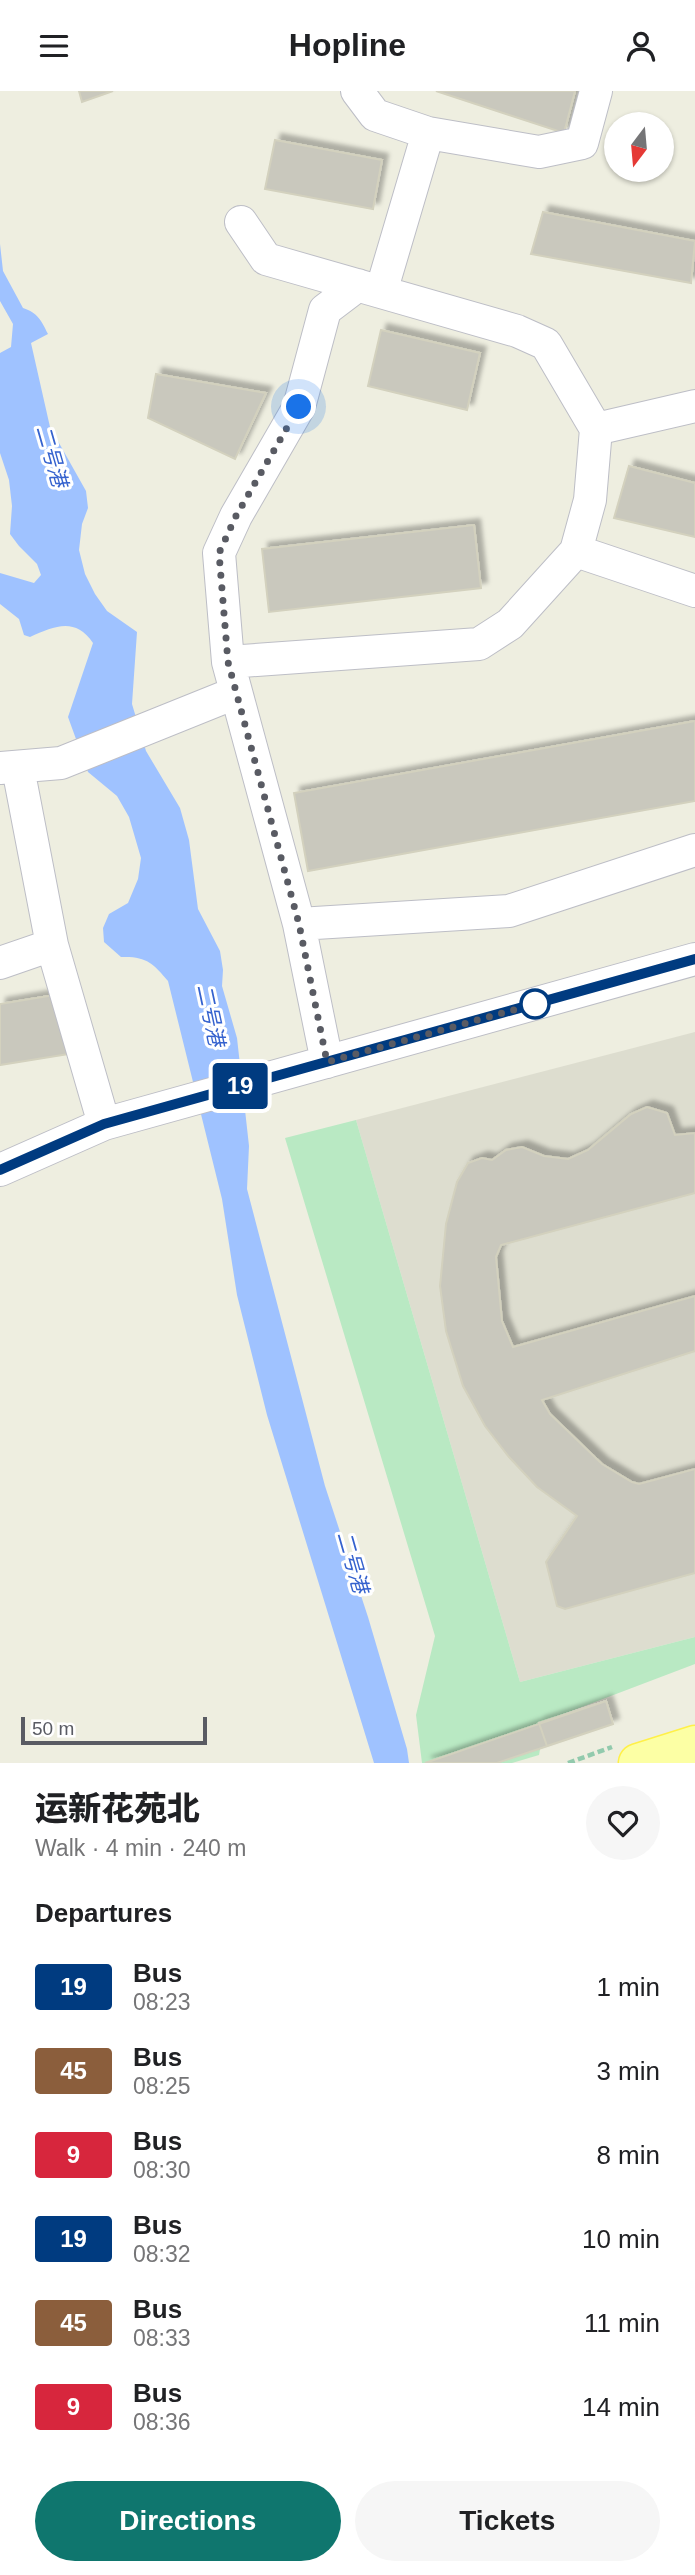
<!DOCTYPE html>
<meta charset="utf-8">
<style>
body{margin:0;font-family:Helvetica,"Noto Sans SC",sans-serif;background:#f6f6f6;color:#202124;height:100vh;display:flex;flex-direction:column;font-size:26px;white-space:nowrap}
*{box-sizing:border-box;margin:0}
p{font-size:23px;color:#757577}
.icon{flex:none;width:38px;height:38px;fill:none;stroke:currentColor;stroke-width:2;stroke-linecap:round;stroke-linejoin:round}
.map{position:relative;height:1672px;overflow:hidden}
.drawer{display:flex;flex-direction:column;background:#fff;flex:1}
.drawer>*{flex:none}
.badge{padding:0 14px;border-radius:5px;font-size:24px;line-height:46px}
.needle{width:46px;rotate:196deg}
.controls{position:absolute;left:604px;top:21px;display:grid;gap:14px}
.controls a{display:grid;place-items:center;width:70px;height:70px;border-radius:50%;background:#fff;box-shadow:0 2px 5px #0004;font-size:35px}
.scale{position:absolute;left:21px;bottom:18px;width:186px;box-sizing:border-box;padding-left:7px;border:4px solid #595b63;border-top:0;font-size:19px;line-height:24px;white-space:nowrap;color:#595b63;-webkit-text-stroke:5px #fff;paint-order:stroke}
.you{position:absolute;width:35px;height:35px;margin:-18px;border:5px solid #fff;border-radius:50%;background:#1a73e8;box-shadow:0 0 0 10px #1a73e833}
.map>.badge{position:absolute;translate:-50% -50%;box-shadow:0 0 0 4px #fff}
h2{padding:0 35px;font-size:26px;line-height:63px}
.round{display:grid;place-items:center;flex:none;width:74px;height:74px;border-radius:37px;background:#f6f6f6}
.head{display:flex;align-items:center;justify-content:space-between;height:119px;padding:0 35px}
h1{font-size:33px;font-weight:800;line-height:52px}
.action{display:flex;gap:14px;margin-top:auto;padding:14px 35px}
.action a{flex:1;height:80px;border-radius:42px;background:#0f766e;color:#fff;font-size:28px;font-weight:800;line-height:80px;text-align:center}
.action a+a{background:#f6f6f6;color:#202124}
ul{padding:0;list-style:none}
li{display:flex;align-items:center;gap:21px;height:84px;padding:0 35px}
li div{flex:1}
li b{display:block;font-size:26px}
li em{font-style:normal}
li .badge{min-width:77px;font-weight:700;text-align:center}
header{display:flex;justify-content:space-between;align-items:center;height:91px;padding:0 35px;background:#fff;font-size:32px;font-weight:800}
.map>svg:first-child{display:block}
</style>
<header><svg class="icon" aria-label="menu" viewBox="0 0 24 24"><path d="M4 6h16M4 12h16M4 18h16"/></svg>Hopline<svg class="icon" aria-label="person" viewBox="0 0 24 24"><circle cx="12" cy="8" r="4"/><path d="M4 21q1-7 8-7t8 7"/></svg></header>
<div class="map">
<svg width="695" height="1672" viewBox="0 0 695 1672">
<defs>
<filter id="shadow"><feDropShadow dx="6" dy="-6" stdDeviation="2" flood-color="#0004"/></filter>
</defs>
<rect width="100%" height="100%" fill="#eeeee0"/>
<!-- education -->
<path fill="#ddddcf" d="M695,941v605l-175,45 -164,-562z"/>
<!-- green -->
<path fill="#b9e9c3" d="M356,1029l164,562 175,-45v27l-150,57 -6,34 -27,8h-90l-6,-48 19,-79 -150,-498z"/>
<!-- water -->
<path fill="#9fc2ff" d="M0,153l3,27 20,37c15,5 18,12 25,26l-17,9 19,84 36,64 2,17 -6,16 -3,26 6,24 10,20 12,17 30,21 -5,72 14,47 34,57 9,32 9,69 22,42 3,19 -1,16 15,52 12,108 -2,43 78,297 43,131 39,132 2,14h-35l-107,-348 -30,-120 -15,-96 -54,-218c-15,-18 -22,-25 -47,-24l-17,-15 -1,-14 6,-14 19,-11 10,-24 3,-21 -12,-41 -12,-21 -29,-24 -20,-55 25,-74c-18,-26 -38,-17 -63,-6l-6,-2 -5,-16 -19,-15v-31l34,10 7,-8 -4,-11 -18,-18 -9,-12 2,-28 -3,-26 -9,-27v-100l11,-6 2,-23 -13,-23z"/>
<!-- building -->
<path fill="#c9c8bd" stroke="#d3d1be" stroke-width="2" filter="url(#shadow)" d="M79,0h34l-31,11z
M436,0h139l-11,42z
M275,49l107,20 -9,49 -108,-20z
M543,121l152,29 -4,42 -160,-29z
M381,239l99,23 -13,57 -99,-24z
M156,283l110,19 -31,66 -87,-41z
M629,375l66,17v54l-81,-19z
M474,434l7,63 -212,24 -7,-63z
M695,630v80l-387,70 -14,-78z
M54,904l21,58 -75,12v-61z
M647,1016l20,6 8,22 20,-2v60l-194,52 -5,12 6,64 11,26 182,-51v55l-153,49 8,14 52,50 30,18 7,2 56,-15v104l-130,36 -8,-3 -11,-44 31,-46 -40,-29 -28,-30 -24,-31 -22,-40 -17,-55 -6,-45 6,-62 11,-42 11,-19 14,-5 10,2 14,-10 16,-3 22,9 24,3 20,-9 43,-36z
M606,1610l7,23 -116,39h-72z
M606,1610l7,23 -66,22 -8,-23z"/>
<g fill="none" stroke-linecap="round" stroke-linejoin="round">
<defs>
<path id="minor" d="M357,0l18,24 53,18 111,19 43,-9 14,-52
M241,131l25,37 251,72 29,13 50,85 99,-23
M381,201l47,-159
M576,460l119,40
M228,571l251,-18 31,-20 66,-73 14,-51 6,-71
M0,677l61,-5 174,-70
M18,677l34,177 52,179
M299,833l210,-13 186,-61
M0,872l52,-18
M327,971l-28,-138 -71,-262 -9,-109 17,-37 63,-109 26,-97 33,-25
M0,1079l104,-46 591,-165"/>
<path id="major" d="M638,1672l57,-18"/>
</defs>
<!-- minor casing -->
<use href="#minor" stroke="#bdbec6" stroke-width="34"/>
<!-- major casing -->
<use href="#major" stroke="#fff048" stroke-width="41"/>
<!-- path -->
<path stroke="#92caad" stroke-width="4.5" stroke-dasharray="7 3.5" stroke-linecap="butt" d="M568,1672l44,-16"/>
<!-- minor -->
<use href="#minor" stroke="#fff" stroke-width="32"/>
<!-- major -->
<use href="#major" stroke="#fcffa4" stroke-width="38"/>
</g>
<g fill="none" stroke-linecap="round" stroke-linejoin="round">
<defs>
<path id="line" d="M0,1079l104,-46 591,-165"/>
</defs>
<!-- line casing -->
<use href="#line" stroke="#fff" stroke-width="16"/>
<!-- line -->
<use href="#line" stroke="#003b80" stroke-width="10"/>
<!-- walk -->
<path stroke="#595b63" stroke-width="7" stroke-dasharray="0 12.6" d="M299,316l-63,109 -17,37 9,109 71,262 28,138 208,-58"/>
</g>
<!-- markers -->
<circle fill="#fff" stroke="#003b80" stroke-width="3.5" cx="535" cy="913" r="14"/>
<g text-anchor="middle" dominant-baseline="central" stroke-width="6" stroke-linejoin="round" paint-order="stroke">
<!-- water labels -->
<g font-size="21" font-style="italic" fill="#3562ce" stroke="#fff">
<text transform="translate(52 365) rotate(74)">二号港</text>
<text transform="translate(211 924) rotate(78)">二号港</text>
<text transform="translate(353 1471) rotate(74)">二号港</text>
</g>
</g>
</svg>
<div class="controls">
<a><svg class="needle" viewBox="-14 -14 28 28"><path d="M0-13l5 13h-10z" fill="#e53935"/><path d="M0 13l5-13h-10z" fill="#757577"/></svg></a>
</div>
<div class="scale">50 m</div>
<div class="you" style="left:299px;top:316px"></div>
<b class="badge" style="left:240px;top:995px;background:#003b80;color:#fff">19</b>
</div>
<section class="drawer">
<div class="head"><div><h1>运新花苑北</h1><p>Walk · 4 min · 240 m</p></div><a class="round"><svg class="icon" aria-label="heart" viewBox="0 0 24 24"><path d="M12 20l-8-8c-3-5 5-10 8-4 3-6 11-1 8 4z"/></svg></a></div>
<h2>Departures</h2>
<ul>
<li><span class="badge" style="background:#003b80;color:#fff">19</span><div><b>Bus</b><p>08:23</p></div><em>1 min</em></li>
<li><span class="badge" style="background:#8b5e3c;color:#fff">45</span><div><b>Bus</b><p>08:25</p></div><em>3 min</em></li>
<li><span class="badge" style="background:#d7263d;color:#fff">9</span><div><b>Bus</b><p>08:30</p></div><em>8 min</em></li>
<li><span class="badge" style="background:#003b80;color:#fff">19</span><div><b>Bus</b><p>08:32</p></div><em>10 min</em></li>
<li><span class="badge" style="background:#8b5e3c;color:#fff">45</span><div><b>Bus</b><p>08:33</p></div><em>11 min</em></li>
<li><span class="badge" style="background:#d7263d;color:#fff">9</span><div><b>Bus</b><p>08:36</p></div><em>14 min</em></li>
</ul>
<div class="action"><a>Directions</a><a>Tickets</a></div>
</section>
